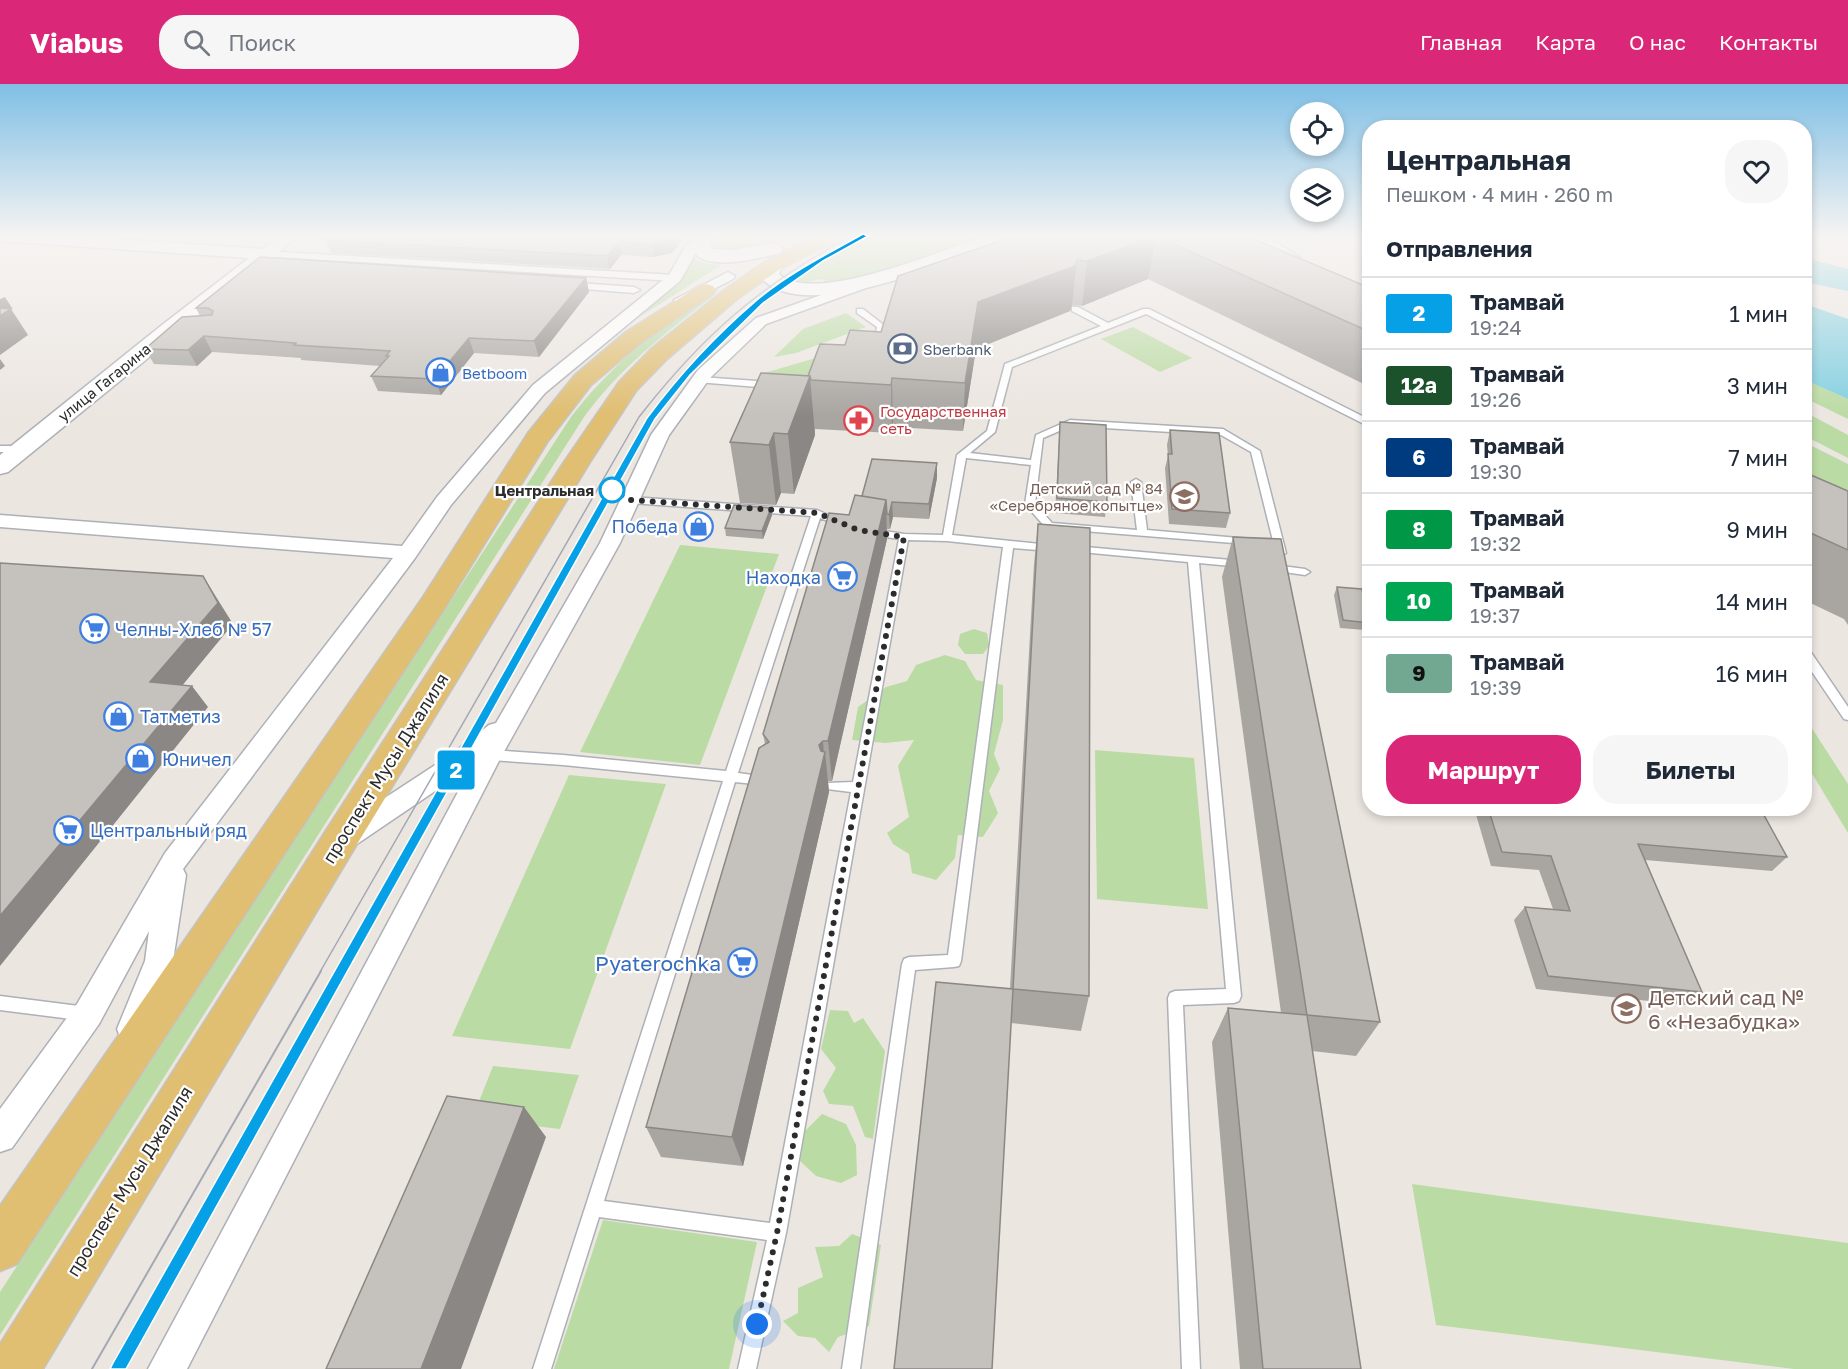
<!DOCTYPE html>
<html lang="ru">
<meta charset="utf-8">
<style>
body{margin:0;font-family:"Golos Text",sans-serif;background:#f6f6f7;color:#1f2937;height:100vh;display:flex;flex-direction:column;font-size:22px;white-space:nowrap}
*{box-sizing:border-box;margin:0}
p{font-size:20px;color:#747a83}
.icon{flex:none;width:33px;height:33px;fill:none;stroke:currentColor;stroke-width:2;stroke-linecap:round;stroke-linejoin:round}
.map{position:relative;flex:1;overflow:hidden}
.panel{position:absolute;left:1362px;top:36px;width:450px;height:696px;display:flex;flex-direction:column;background:#fff;border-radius:24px;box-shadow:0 3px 9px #0003}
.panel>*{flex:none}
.badge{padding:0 12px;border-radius:4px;font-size:21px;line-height:39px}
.buttons{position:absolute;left:1290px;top:18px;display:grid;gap:12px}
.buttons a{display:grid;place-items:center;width:54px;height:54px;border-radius:50%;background:#fff;box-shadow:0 3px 9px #0003;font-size:30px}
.you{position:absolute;width:30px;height:30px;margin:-15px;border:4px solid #fff;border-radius:50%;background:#1a73e8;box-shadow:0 0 0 9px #1a73e833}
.map>.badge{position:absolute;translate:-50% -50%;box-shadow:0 0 0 3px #fff}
h2{padding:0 24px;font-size:22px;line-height:54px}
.round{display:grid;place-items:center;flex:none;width:63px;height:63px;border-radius:24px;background:#f6f6f7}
.summary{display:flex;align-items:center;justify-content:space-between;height:102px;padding:0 24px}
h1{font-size:28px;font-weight:700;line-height:45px}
.button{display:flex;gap:12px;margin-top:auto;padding:12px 24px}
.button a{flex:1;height:69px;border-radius:24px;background:#db2777;color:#fff;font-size:24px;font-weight:700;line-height:69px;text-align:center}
.button a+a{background:#f6f6f7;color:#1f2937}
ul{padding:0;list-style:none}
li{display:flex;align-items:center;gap:18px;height:72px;padding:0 24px;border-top:2px solid #e0e1e3}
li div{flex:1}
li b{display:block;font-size:22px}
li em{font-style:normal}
li .badge{min-width:66px;font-weight:700;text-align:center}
header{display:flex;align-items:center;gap:36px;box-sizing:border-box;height:84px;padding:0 30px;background:#db2777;color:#fff}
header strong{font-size:28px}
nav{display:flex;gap:33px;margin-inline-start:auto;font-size:21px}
.search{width:420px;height:54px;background:#f6f6f7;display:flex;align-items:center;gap:15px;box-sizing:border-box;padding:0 21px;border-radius:24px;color:#747a83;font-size:22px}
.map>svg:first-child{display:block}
</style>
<header>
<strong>Viabus</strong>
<div class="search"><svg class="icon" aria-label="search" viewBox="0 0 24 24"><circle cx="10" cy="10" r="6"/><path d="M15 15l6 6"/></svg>Поиск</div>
<nav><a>Главная</a><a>Карта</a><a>О нас</a><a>Контакты</a></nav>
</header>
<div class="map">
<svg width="1848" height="1285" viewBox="0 0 1848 1285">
<rect width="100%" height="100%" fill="#ece6e1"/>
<!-- green -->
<path fill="#bbdba4" d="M715,152h57l-44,19 -19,-3 -3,-10z
M865,152h120l-121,42 -29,5 -16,-4 -22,6 -9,-3z
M692,174l12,5 17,2 -80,51 39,-35z
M708,212l4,1c-47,36 -93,72 -128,120l-584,918v-43l571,-875c40,-52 83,-85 137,-121z
M846,229l20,14 -70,26 -22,4 29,-28z
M1133,243l59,31 -32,14 -59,-33z
M846,265l-6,30 -82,-4z
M1805,296l43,19v20l-43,-21z
M1805,328l43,23v23l-43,-22z
M1804,358l44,22v34l-43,-19z
M680,461l99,9 -79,211 -120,-13z
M974,545l13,4 2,13 -6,8h-18l-7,-9 2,-11z
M945,571l20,6 11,19 27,5v35l-9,34 6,15 -11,22 9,22 -15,24 -25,-2 -3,23 -19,22 -24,-7 -3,-19 -16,-10 -6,-11 22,-16 -11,-51 16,-26 -29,3 -33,-3 6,-33 28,-20 21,-6 9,-16z
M1804,632l44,68v49l-43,-71z
M1095,666l99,8 14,151 -111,-10z
M569,691l97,9 -96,265 -118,-13z
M830,926l18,1 6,12 9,-5 22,33 -12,88 -8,-2 -12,-31 -24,-2 -6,-13 13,-23 -15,-19z
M493,982l86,9 -19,54 -88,-10z
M822,1030l24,10 10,21 1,30 -16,8 -25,-7 -16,-15 5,-30z
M1412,1100l436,59v126h-54l-358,-44z
M603,1136l154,22 -28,127h-175z
M852,1150l29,11 -12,81 -31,11 -9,15 -14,-14 -17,-2 -15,-15 15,-8v-25l25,-11 -8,-30 24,-1z"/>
<!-- water -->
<path fill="#82cfe0" d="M1805,174l43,11v22l-43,-9z
M1805,220l43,15v80l-43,-19z"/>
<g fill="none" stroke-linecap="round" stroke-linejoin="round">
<defs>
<path id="service" d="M1072,223h6l30,16 35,-14h6l221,111v7l-224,-113 -134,53 -17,65 -25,21 61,7 5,-25 34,-15 153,9 37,22 26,102 -5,3 -5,-3 -25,-101 -30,-17 -150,-9 -28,12 -8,66 17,19 85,7 -6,-48 5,-3 5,3 6,48 103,9 1,2 -5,3 -200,-16 -21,-24 6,-39 -65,-7 -14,77 98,10 5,3 -5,3 -37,-3 -52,413 -2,5 -5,1 -39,3 -55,399h-18l60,-405 2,-5 5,-2 39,-2 55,-408 -56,-6 -39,-1 -122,693 -30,136h-18l29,-129 -168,-23 -48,152h-18l190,-588 -160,-16 -73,-5 -4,-2 -2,-3 2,-3 4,-2 73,5 163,16 85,-255 -180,-13 -5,-3 5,-3 186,13 29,13 -5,3 -21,-8 -82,255 30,4 2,3 -2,3 -4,2 -29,-3 -131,419 166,22 81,-431 -24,-3 -2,-3 2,-3 26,-1 46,-243 -27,-4 -5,-3 5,-3 32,5 39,1 14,-80 30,-24 18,-67 96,-38 -29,-15z
M857,225h6l22,17 -5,23 -7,-2 4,-20 -20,-14z
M700,293l70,5 4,3 -4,3 -73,-6v-4z
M0,362h22l5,3 -5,3h-22z
M1074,462l168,15 5,3 -5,3 -43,-4 42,433 -2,5 -5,2 -51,2 17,364h-18l-14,-371 2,-5 5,-2 51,-2 -38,-427 -118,-11v-4z
M1274,481l31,4 5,3 -5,3 -35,-5 -1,-2z
M1804,563l4,1 40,59v13l-4,-1 -40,-59z
M0,912l87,11 5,2 3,5 -3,5 -5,2 -87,-11z"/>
<path id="pedestrian" d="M264,167l411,24 5,3 -5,3 -415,-25 -1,-2z
M564,198l70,5 6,3 -6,3 -74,-6 -2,-2z"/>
<path id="minor" d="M696,152h14l-13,15 -17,30 -135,112 -94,112 -36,53 -232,311 3,6 -13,86 -30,78 -11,4 -11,-4 -4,-10 28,-68 4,-30 -50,93 -87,124 -12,4v-43l77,-105 88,-151 228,-295 -393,-31v-12l402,31 35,-49 96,-112 136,-110 15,-26z
M728,188l7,4 -2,3 -46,24h-10l-3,-3z
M869,194l7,4 -2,3 -108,39 -56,54 -41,57 -49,108 -119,214 -314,612h-39l324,-603 -118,80 -9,3 -9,-3 -4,-8 4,-8 116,-76 37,-29 7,-2 104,-180 51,-108 47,-65 58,-52z"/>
<path id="tertiary" d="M0,152h70l192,13 17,-13h19l-290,236 -8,2v-19l162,-130 87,-67 -249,-17z"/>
<path id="secondary" d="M695,152h18l-3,9 3,4 19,1 41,-7 7,2 3,4 -3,4c-19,5 -64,16 -81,4 -3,-2 -6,-8 -9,-11z
M985,152h27l-2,4c-51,17 -213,90 -251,35l7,-14h14l3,4 -4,9c35,32 165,-25 206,-38z
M1243,152h22l33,20 3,4 -3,4h-14l-39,-24z"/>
<path id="primary" d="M816,152h23l-2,4 -57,29 -43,30 -70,60 -31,32 -46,71 -239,392 -308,515h-43v-25l325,-512 239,-370 55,-80 32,-33 72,-58 43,-30z
M706,200l7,2 3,4 -3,4 -71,48 -51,43 -43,56 -105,170 -426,653 -17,7v-65l423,-609 105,-164 47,-58 51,-43 73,-46z"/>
</defs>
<!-- service casing -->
<use href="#service" stroke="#adb0b7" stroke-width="3"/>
<!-- pedestrian casing -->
<use href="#pedestrian" stroke="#adb0b7" stroke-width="3"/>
<!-- minor casing -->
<use href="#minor" stroke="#adb0b7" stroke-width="3"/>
<!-- tertiary casing -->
<use href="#tertiary" stroke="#adb0b7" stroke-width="3"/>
<!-- secondary casing -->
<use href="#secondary" stroke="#adb0b7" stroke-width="3"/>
<!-- primary casing -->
<use href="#primary" stroke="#c4c4c4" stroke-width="3"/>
<!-- service -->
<use href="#service" fill="#fff" fill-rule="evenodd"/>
<!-- pedestrian -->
<use href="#pedestrian" fill="#fff" fill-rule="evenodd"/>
<!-- minor -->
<use href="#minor" fill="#fff" fill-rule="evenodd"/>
<!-- tertiary -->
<use href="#tertiary" fill="#fff" fill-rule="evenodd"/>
<!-- secondary -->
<use href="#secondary" fill="#fff" fill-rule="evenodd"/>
<!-- primary -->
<use href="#primary" fill="#e0be72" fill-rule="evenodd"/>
<!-- tram-far1 -->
<path stroke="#a4a8b4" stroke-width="1.5" d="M320,888l319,-555c64,-82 120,-131 212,-181
M341,888l310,-553 36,-46 48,-49"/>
<!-- tram -->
<path stroke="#a4a8b4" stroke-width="2" d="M92,1285l229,-398
M119,1285l223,-398"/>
</g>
<!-- wall -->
<path fill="#a9a6a2" d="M331,152h353l-8,12 -5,5 -17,4 -33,-2 -11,14 -279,-16 -6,-13z
M1032,152h215l123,52v99l-222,-108 -66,27 -10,-1 -2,6 -94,38 -13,82 -70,-4 -1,6 -77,-4v6l-21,59 -13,-1 -5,12 -36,-2 -10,-61 115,-97 36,-13 133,-91 17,-2z
M586,194l3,14 -50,65 -65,-4 -33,42 -63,-4 -7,-15 9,-10 -79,-6v-2l-89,-6 -15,14 -43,-2 -9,-15 55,-33 -4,-8z
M1060,338l47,80 -2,15 -50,-4z
M1170,346l60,83 -4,15 -57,-4 -4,-56 3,-12 -1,-11z
M937,379v15l-8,41 -36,-2 -3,12h-3v10l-55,242h-4l1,11 -86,374 -82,-9 -15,-30 119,-383 -2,-10 86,-219 13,-19z
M1804,388l44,19v134l-4,-6 -40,-19z
M772,431l-9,24 -37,-3 -1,-8z
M1038,440l51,472 -8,35 -70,-8 -1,-35 24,-424z
M1233,453l147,485 -24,34 -44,-5 49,318h-121l-28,-327 16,-34 53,5 -59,-436z
M1337,503l32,36 -4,7 -25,-2 -6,-33z
M1476,724h284l27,49 -15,14 -127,-11 57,132 -15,13 -151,-16 -22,-69 11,-13 28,2 -14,-39 -48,-4 -16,-55z"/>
<!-- shaded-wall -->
<path fill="#8a8784" d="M674,152h10l-8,12 -5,5 -17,4 -2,-13z
M1156,152l-8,43 -66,27 5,-45z
M619,158l2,13 -11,14 -3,-13z
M1077,176l-5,45 -2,6 -94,38 -13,82 2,-48 13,-81z
M586,194l3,14 -50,65 -5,-16z
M5,213l7,11 -1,1 17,26 -28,20v-56z
M204,252l8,16 -15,14 -9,-16z
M469,254l5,15 -33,42 -6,-16z
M0,275l5,7 -5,4z
M810,292l5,59 -21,59 -6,-60z
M892,294l1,49 -1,6 -1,-48z
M774,349l7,60 -5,12 -7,-60z
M937,379v15l-8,41v-15z
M886,416l1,39 -55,242 -4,-40z
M892,418l1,15 -3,12 -1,-14z
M771,424l1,7 -9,24 -1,-8z
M203,492l30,48 -66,80 -17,-22z
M192,602l16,21 -208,259v-50z
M823,657l1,15 1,-4 4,40 -86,374 -11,-29 87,-392z
M524,1023l22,30 -85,232h-40z"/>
<!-- building -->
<path fill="#c5c1bc" stroke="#8a8784" stroke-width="1.5" d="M331,152h343l-5,4 -17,4 -33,-2 -12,14 -282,-16z
M1032,152h123l-68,25 -10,-1 -2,6 -97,36 -13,81 -73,-5 -1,7 -80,-5 -1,-4h-2l12,-32 25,1 5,-15 31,2 17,-56 110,-38 6,3 17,-2z
M1156,152h91l123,52v44z
M260,173l326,21 -52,63 -65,-3 -34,41 -64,-3 18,-20h-3l4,-5 -96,-6 2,-2 -92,-7 -16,14 -43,-1 37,-32 30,-2 1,-4 -5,-3h-12z
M0,224l11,1 -11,7z
M761,289l49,3 -22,58 -14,-1 -5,12 -39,-3z
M1060,338l46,3 1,77 -50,-4z
M1170,346l49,3 11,80 -58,-4 -4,-55h4z
M872,375l65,4 -8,41 -37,-2 -3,13 -2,-1 -1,-14 -24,-4z
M1804,388l44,19v59l-44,-20z
M855,411l31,5 -58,241h-5l-4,4 2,6 4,1 -93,385 -86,-10 113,-379 10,-6 -6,-8 66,-221 20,2z
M734,421l37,3 -9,23 -37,-3z
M1038,440l52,4 -1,468 -76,-7z
M1233,453l48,2 99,483 -73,-7z
M0,479l203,13 15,27 -68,79 42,4 -192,230z
M1337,503l25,2 7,34 -26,-3z
M1488,724h272l27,49 -149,-13 64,148 -154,-16 -23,-69 45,4 -19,-55 -49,-4z
M936,898l77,7 -21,380h-98z
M1228,924l79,7 54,354h-98z
M447,1012l77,11 -103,262h-95z"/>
<!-- sky -->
<linearGradient id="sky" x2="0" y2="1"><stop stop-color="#7fbfe5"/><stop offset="0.46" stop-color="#f6f4f2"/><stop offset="1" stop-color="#f6f4f2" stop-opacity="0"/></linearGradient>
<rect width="1848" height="332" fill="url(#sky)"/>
<!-- line -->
<path fill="#06a0e6" stroke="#fff" stroke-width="1.5" d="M863,150l5,2 -45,25 -60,42 -73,72 -35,44 -529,950h-16l3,-6 534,-945c32,-43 69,-83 110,-118 31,-26 70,-46 106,-66z"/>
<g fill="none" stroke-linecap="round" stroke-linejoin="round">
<!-- walk -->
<path stroke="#2c2c2c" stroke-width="6" stroke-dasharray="0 10.8" d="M612,406l19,10 186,13 41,17 46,7 -127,696 -20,91"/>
</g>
<!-- icons -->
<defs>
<symbol id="bank-ring" viewBox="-11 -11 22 22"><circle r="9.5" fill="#fff" stroke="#5c6f8a" stroke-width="1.5"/><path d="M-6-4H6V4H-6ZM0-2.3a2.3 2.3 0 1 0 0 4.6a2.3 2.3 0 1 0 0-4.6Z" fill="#5c6f8a"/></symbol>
<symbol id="shop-ring" viewBox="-11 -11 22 22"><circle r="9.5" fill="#fff" stroke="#3f7fe0" stroke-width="1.5"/><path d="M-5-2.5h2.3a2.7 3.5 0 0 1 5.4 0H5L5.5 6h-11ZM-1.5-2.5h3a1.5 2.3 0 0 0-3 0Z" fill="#3f7fe0"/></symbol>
<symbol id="pharmacy-ring" viewBox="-11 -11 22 22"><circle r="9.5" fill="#fff" stroke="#e0444e" stroke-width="1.5"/><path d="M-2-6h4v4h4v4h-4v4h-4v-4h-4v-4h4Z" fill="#e0444e"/></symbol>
<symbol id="school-ring" viewBox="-11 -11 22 22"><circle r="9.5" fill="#fff" stroke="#8d6e63" stroke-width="1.5"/><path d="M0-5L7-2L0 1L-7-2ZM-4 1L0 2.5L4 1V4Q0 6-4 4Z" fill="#8d6e63"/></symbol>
<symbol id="supermarket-ring" viewBox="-11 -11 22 22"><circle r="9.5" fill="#fff" stroke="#3f7fe0" stroke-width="1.5"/><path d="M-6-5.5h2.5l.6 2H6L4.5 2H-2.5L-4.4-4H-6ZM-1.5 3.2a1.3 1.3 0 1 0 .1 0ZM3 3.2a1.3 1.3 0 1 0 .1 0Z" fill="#3f7fe0"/></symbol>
</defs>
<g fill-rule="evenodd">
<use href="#bank-ring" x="886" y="248" width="33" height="33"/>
<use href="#shop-ring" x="424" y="272" width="33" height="33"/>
<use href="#pharmacy-ring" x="842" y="320" width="33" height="33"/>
<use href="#school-ring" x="1168" y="396" width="33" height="33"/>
<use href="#shop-ring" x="682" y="426" width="33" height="33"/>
<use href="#supermarket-ring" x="826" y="476" width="33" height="33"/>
<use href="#supermarket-ring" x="78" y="528" width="33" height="33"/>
<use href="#shop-ring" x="102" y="616" width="33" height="33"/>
<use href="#shop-ring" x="124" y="658" width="33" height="33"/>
<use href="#supermarket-ring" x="52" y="730" width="33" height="33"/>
<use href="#supermarket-ring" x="726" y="862" width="33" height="33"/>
<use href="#school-ring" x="1610" y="908" width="33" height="33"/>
</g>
<!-- markers -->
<circle fill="#fff" stroke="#06a0e6" stroke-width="3" cx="612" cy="406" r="12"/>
<g text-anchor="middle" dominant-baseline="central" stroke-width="4.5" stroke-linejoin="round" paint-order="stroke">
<!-- far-service labels -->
<g font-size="15" fill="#4e5e75" stroke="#fff" text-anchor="start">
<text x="923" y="265">Sberbank</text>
</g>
<!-- far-shop labels -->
<g font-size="15" fill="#366cbe" stroke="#fff" text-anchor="start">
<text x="462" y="289">Betboom</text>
</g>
<!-- far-street labels -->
<g font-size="15" fill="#2c2c2c" stroke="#fff">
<text transform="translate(104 298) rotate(-39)">улица Гагарина</text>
</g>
<!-- far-health labels -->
<g font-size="15" fill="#be3a42" stroke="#fff" text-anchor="start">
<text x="880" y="327">Государственная<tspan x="880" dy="17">сеть</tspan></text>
</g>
<!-- far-education labels -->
<g font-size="15" fill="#785e54" stroke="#fff" text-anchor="end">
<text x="1163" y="404">Детский сад № 84<tspan x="1163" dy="17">«Серебряное копытце»</tspan></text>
</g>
<!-- far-stop labels -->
<g font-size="15" font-weight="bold" fill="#2c2c2c" stroke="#fff" text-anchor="end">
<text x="594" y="406">Центральная</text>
</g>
<!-- shop labels -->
<g font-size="18" fill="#366cbe" stroke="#fff" text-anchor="start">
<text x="678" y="442" text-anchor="end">Победа</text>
<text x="821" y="493" text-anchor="end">Находка</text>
<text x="115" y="545">Челны-Хлеб № 57</text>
<text x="140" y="632">Татметиз</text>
<text x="162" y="675">Юничел</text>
<text x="90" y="746">Центральный ряд</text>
</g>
<!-- street labels -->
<g font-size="18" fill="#2c2c2c" stroke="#fff">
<text transform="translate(385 684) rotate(-58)">проспект Мусы Джалиля</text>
<text transform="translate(129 1097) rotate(-58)">проспект Мусы Джалиля</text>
</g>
<!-- near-shop labels -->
<g font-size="21" fill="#366cbe" stroke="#fff" text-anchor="end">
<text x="721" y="879">Pyaterochka</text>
</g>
<!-- near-education labels -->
<g font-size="21" fill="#785e54" stroke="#fff" text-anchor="start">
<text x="1648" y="913">Детский сад №<tspan x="1648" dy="24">6 «Незабудка»</tspan></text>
</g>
</g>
</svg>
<div class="buttons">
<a><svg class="icon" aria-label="locate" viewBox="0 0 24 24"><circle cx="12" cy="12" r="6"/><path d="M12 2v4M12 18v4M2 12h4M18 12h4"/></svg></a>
<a><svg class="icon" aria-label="layers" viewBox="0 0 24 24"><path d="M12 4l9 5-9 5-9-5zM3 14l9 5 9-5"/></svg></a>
</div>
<div class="you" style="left:757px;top:1240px"></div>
<b class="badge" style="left:456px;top:686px;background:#06a0e6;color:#fff">2</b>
<section class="panel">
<div class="summary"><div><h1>Центральная</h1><p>Пешком · 4 мин · 260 m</p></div><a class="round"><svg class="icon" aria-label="heart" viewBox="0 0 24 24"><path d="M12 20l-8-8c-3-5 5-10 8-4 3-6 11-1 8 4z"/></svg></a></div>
<h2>Отправления</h2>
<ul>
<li><span class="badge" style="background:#06a0e6;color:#fff">2</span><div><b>Трамвай</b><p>19:24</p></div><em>1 мин</em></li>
<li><span class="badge" style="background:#1b522b;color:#fff">12а</span><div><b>Трамвай</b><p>19:26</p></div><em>3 мин</em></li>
<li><span class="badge" style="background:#003b80;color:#fff">6</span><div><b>Трамвай</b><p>19:30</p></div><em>7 мин</em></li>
<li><span class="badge" style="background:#009746;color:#fff">8</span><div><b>Трамвай</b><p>19:32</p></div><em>9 мин</em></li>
<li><span class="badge" style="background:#00a651;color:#fff">10</span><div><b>Трамвай</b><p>19:37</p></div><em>14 мин</em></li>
<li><span class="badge" style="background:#72a891;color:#111">9</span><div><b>Трамвай</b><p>19:39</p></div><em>16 мин</em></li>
</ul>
<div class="button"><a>Маршрут</a><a>Билеты</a></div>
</section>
</div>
